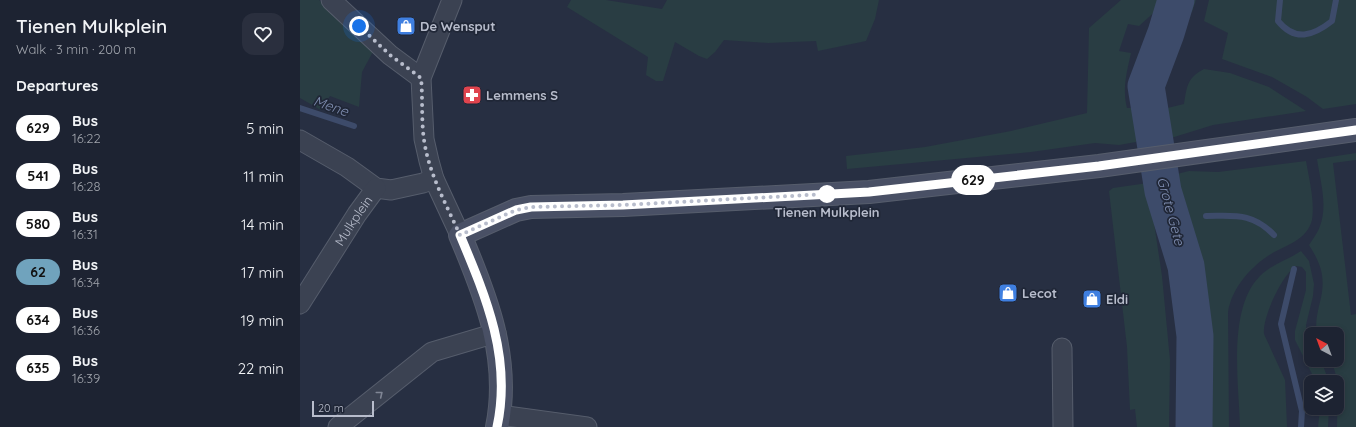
<!DOCTYPE html>
<meta charset="utf-8">
<style>
body{margin:0;font-family:Quicksand,sans-serif;background:#2a2f3e;color:#f1f3f6;height:100vh;display:flex;flex-direction:column;font-size:15px;white-space:nowrap}
*{box-sizing:border-box;margin:0}
p{font-size:13px;color:#a0a4ac}
.icon{flex:none;width:22px;height:22px;fill:none;stroke:currentColor;stroke-width:2;stroke-linecap:round;stroke-linejoin:round}
.map{position:relative;flex:1;overflow:hidden}
.panel{display:flex;flex-direction:column;background:#1d2332;width:300px}
.panel>*{flex:none}
.badge{padding:0 8px;border-radius:13px;font-size:14px;line-height:26px}
.needle{width:26px;rotate:319deg}
.controls{position:absolute;left:1004px;top:327px;display:grid;gap:8px}
.controls a{display:grid;place-items:center;width:40px;height:40px;border-radius:8px;background:#1d2332;box-shadow:0 2px 6px #0003,0 0 0 1px #3b404d;font-size:20px}
.scale{position:absolute;left:12px;bottom:10px;width:62px;box-sizing:border-box;padding-left:4px;border:2px solid #b8bdcc;border-top:0;font-size:11px;line-height:14px;white-space:nowrap;color:#b8bdcc;-webkit-text-stroke:3px #202737;paint-order:stroke}
.you{position:absolute;width:20px;height:20px;margin:-10px;border:3px solid #fff;border-radius:50%;background:#1a73e8;box-shadow:0 0 0 6px #1a73e833}
.map>.badge{position:absolute;translate:-50% -50%;box-shadow:0 0 0 2px #fff}
h2{padding:0 16px;font-size:15px;line-height:36px}
.round{display:grid;place-items:center;flex:none;width:42px;height:42px;border-radius:12px;background:#2a2f3e}
.headline{display:flex;align-items:center;justify-content:space-between;height:68px;padding:0 16px}
h1{font-size:19px;font-weight:600;line-height:30px}
ul{padding:0;list-style:none}
li{display:flex;align-items:center;gap:12px;height:48px;padding:0 16px}
li div{flex:1}
li b{display:block;font-size:15px}
li em{font-style:normal}
li .badge{min-width:44px;font-weight:700;text-align:center}
main{display:flex;flex:1;min-height:0}
.map>svg:first-child{display:block}
</style>
<main>
<section class="panel">
<div class="headline"><div><h1>Tienen Mulkplein</h1><p>Walk · 3 min · 200 m</p></div><a class="round"><svg class="icon" aria-label="heart" viewBox="0 0 24 24"><path d="M12 20l-8-8c-3-5 5-10 8-4 3-6 11-1 8 4z"/></svg></a></div>
<h2>Departures</h2>
<ul>
<li><span class="badge" style="background:#fff;color:#111">629</span><div><b>Bus</b><p>16:22</p></div><em>5 min</em></li>
<li><span class="badge" style="background:#fff;color:#111">541</span><div><b>Bus</b><p>16:28</p></div><em>11 min</em></li>
<li><span class="badge" style="background:#fff;color:#111">580</span><div><b>Bus</b><p>16:31</p></div><em>14 min</em></li>
<li><span class="badge" style="background:#70a3bd;color:#111">62</span><div><b>Bus</b><p>16:34</p></div><em>17 min</em></li>
<li><span class="badge" style="background:#fff;color:#111">634</span><div><b>Bus</b><p>16:36</p></div><em>19 min</em></li>
<li><span class="badge" style="background:#fff;color:#111">635</span><div><b>Bus</b><p>16:39</p></div><em>22 min</em></li>
</ul>
</section>
<div class="map">
<svg width="1056" height="427" viewBox="0 0 1056 427">
<rect width="100%" height="100%" fill="#272f42"/>
<!-- green -->
<path fill="#293d43" d="M0,0h19l56,48 -13,24 -3,35 -29,-11 -9,14 -21,-12z
M271,0h35l56,9 5,-9h212l-4,19 -9,22 -48,10 -2,-10 -48,2 -44,-3 -9,12 -8,7 -8,-3 -24,-14 -12,39h-7l-10,-6 2,-18 -81,-50z
M821,0h41l-3,8 -20,18 -11,-2 -9,27 12,2c-4,18 -9,36 -4,55h10l4,26 -5,1v7l-17,3 -24,-2 -64,9 -184,17 -1,-13 79,-9 86,-16 76,-18 2,-85z
M881,0h15l-4,12 -12,-3z
M909,0h147v104l-33,5 -16,-12 -35,-20 -50,-18 6,-26 -24,-12z
M904,69l26,4 39,14 37,24 -93,14 -42,13 -2,-7h-6l-4,-21 25,-6c3,-18 3,-26 20,-35z
M1056,153v7l-23,3 18,152 5,-1v113h-19c0,-20 4,-50 -7,-67h7v-26h-20c-2,-9 0,-19 2,-28 7,-26 4,-39 -10,-61 4,-6 9,-13 11,-19 8,-21 0,-46 -3,-67z
M1006,161c3,18 9,40 6,59 -5,20 -26,25 -41,34 -21,13 -39,34 -43,58l1,115h-18l1,-13 -5,-122 -7,1 -11,-70 -13,-15 -5,-12 -1,-16 7,-6 12,-3 29,1z
M848,183l14,93 8,84 -1,67h-32l-2,-18 -5,1 -3,-63 -18,-156 4,-3z
M1001,251l8,10 5,23 -1,12 -7,29 1,9 4,8v18h10l8,22h-13l-21,-42v-9l11,-41v-18l-4,-5 -6,-1c-14,9 -34,52 -32,68l21,46 2,47h-47c-1,-43 -13,-118 20,-151 12,-12 28,-16 41,-25z
M1020,408h9l-1,19h-10z"/>
<g fill="none" stroke-linecap="round" stroke-linejoin="round">
<!-- stream -->
<path stroke="#3d4b6a" stroke-width="6" d="M980,0l-2,21c17,21 35,15 54,0l4,-21
M0,108l54,18
M839,119l13,-2
M906,216c28,0 46,-4 68,19
M874,224l12,-4
M994,269l-13,55 21,87 -1,16"/>
<!-- river -->
<path stroke="#3d4b6a" stroke-width="37" d="M876,0l-10,33 -20,53 17,105 23,75 9,70 -1,91"/>
<defs>
<g id="street">
<path d="M31,0l59,55 31,23"/>
<path d="M152,0l-31,78 3,61 5,22 5,18 26,56"/>
<path d="M0,140l47,27 29,21 15,2 32,-7 11,-4"/>
<path id="s1" d="M0,304l57,-90 19,-26"/>
<path d="M762,348l1,79"/>
<path d="M200,415l87,12"/>
<path d="M38,427l94,-75 64,-19"/>
</g>
<path id="secondary" d="M197,427c14,-68 -11,-131 -37,-192l56,-25 15,-3 92,-2 246,-13 230,-26 257,-36"/>
</defs>
<!-- street casing -->
<use href="#street" stroke="#565d6c" stroke-width="21"/>
<!-- secondary casing -->
<use href="#secondary" stroke="#565d6c" stroke-width="24"/>
<!-- street -->
<use href="#street" stroke="#3b4252" stroke-width="19"/>
<!-- secondary -->
<use href="#secondary" stroke="#495065" stroke-width="22"/>
</g>
<!-- one-way arrows -->
<defs><path id="oneway-chevron" d="M-2-3.5L2.5 0L-2 3.5" fill="none" stroke-width="1.6" stroke-linecap="round" stroke-linejoin="round"/></defs>
<use stroke="#808695" href="#oneway-chevron" transform="translate(80 394) rotate(-39)"/>
<g fill="none" stroke-linecap="round" stroke-linejoin="round">
<defs>
<path id="line" d="M197,427c15,-69 -11,-130 -37,-192l56,-25 15,-3 92,-2 246,-13 230,-26 257,-36"/>
</defs>
<!-- line casing -->
<use href="#line" stroke="#fff" stroke-width="9"/>
<!-- line -->
<use href="#line" stroke="#fff" stroke-width="6"/>
<!-- walk -->
<path stroke="#b8bdcc" stroke-width="4" stroke-dasharray="0 7.2" d="M59,26l31,29 31,23c2,20 0,41 3,62 5,34 22,64 36,95l56,-25 15,-3 92,-2 204,-11"/>
</g>
<!-- icons -->
<defs>
<symbol id="shop-square" viewBox="-11 -11 22 22"><rect x="-9" y="-9" width="18" height="18" rx="4" fill="#3f7fe0" stroke="#202737"/><path d="M-5-2.5h2.3a2.7 3.5 0 0 1 5.4 0H5L5.5 6h-11ZM-1.5-2.5h3a1.5 2.3 0 0 0-3 0Z" fill="#fff"/></symbol>
<symbol id="pharmacy-square" viewBox="-11 -11 22 22"><rect x="-9" y="-9" width="18" height="18" rx="4" fill="#e0444e" stroke="#202737"/><path d="M-2-6h4v4h4v4h-4v4h-4v-4h-4v-4h4Z" fill="#fff"/></symbol>
</defs>
<g fill-rule="evenodd">
<use href="#shop-square" x="95" y="15" width="22" height="22"/>
<use href="#pharmacy-square" x="161" y="84" width="22" height="22"/>
<use href="#shop-square" x="697" y="282" width="22" height="22"/>
<use href="#shop-square" x="781" y="288" width="22" height="22"/>
</g>
<!-- markers -->
<circle fill="#fff" stroke="#fff" stroke-width="2" cx="527" cy="194" r="8"/>
<g text-anchor="middle" dominant-baseline="central" stroke-width="3.5" stroke-linejoin="round" paint-order="stroke">
<!-- poi labels -->
<g font-size="13" font-weight="bold" fill="#b8bdcc" stroke="#202737" text-anchor="start">
<text x="120" y="26">De Wensput</text>
<text x="186" y="95">Lemmens S</text>
<text x="722" y="293">Lecot</text>
<text x="806" y="299">Eldi</text>
</g>
<!-- stop labels -->
<g font-size="13" font-weight="bold" fill="#b8bdcc" stroke="#202737">
<text x="527" y="212">Tienen Mulkplein</text>
</g>
<!-- street labels -->
<g font-size="13" fill="#b8bdcc" stroke="#202737">
<text stroke="none"><textPath href="#s1" startOffset="99">Mulkplein</textPath></text>
</g>
<!-- water labels -->
<g font-size="14" font-style="italic" fill="#808fb2" stroke="#202737">
<text transform="translate(31 106) rotate(19)">Mene</text>
<text transform="translate(871 211) rotate(75)">Grote Gete</text>
</g>
</g>
</svg>
<div class="controls">
<a><svg class="needle" viewBox="-14 -14 28 28"><path d="M0-13l5 13h-10z" fill="#e53935"/><path d="M0 13l5-13h-10z" fill="#a0a4ac"/></svg></a>
<a><svg class="icon" aria-label="layers" viewBox="0 0 24 24"><path d="M12 4l9 5-9 5-9-5zM3 14l9 5 9-5"/></svg></a>
</div>
<div class="scale">20 m</div>
<div class="you" style="left:59px;top:26px"></div>
<b class="badge" style="left:673px;top:180px;background:#fff;color:#111">629</b>
</div>
</main>
